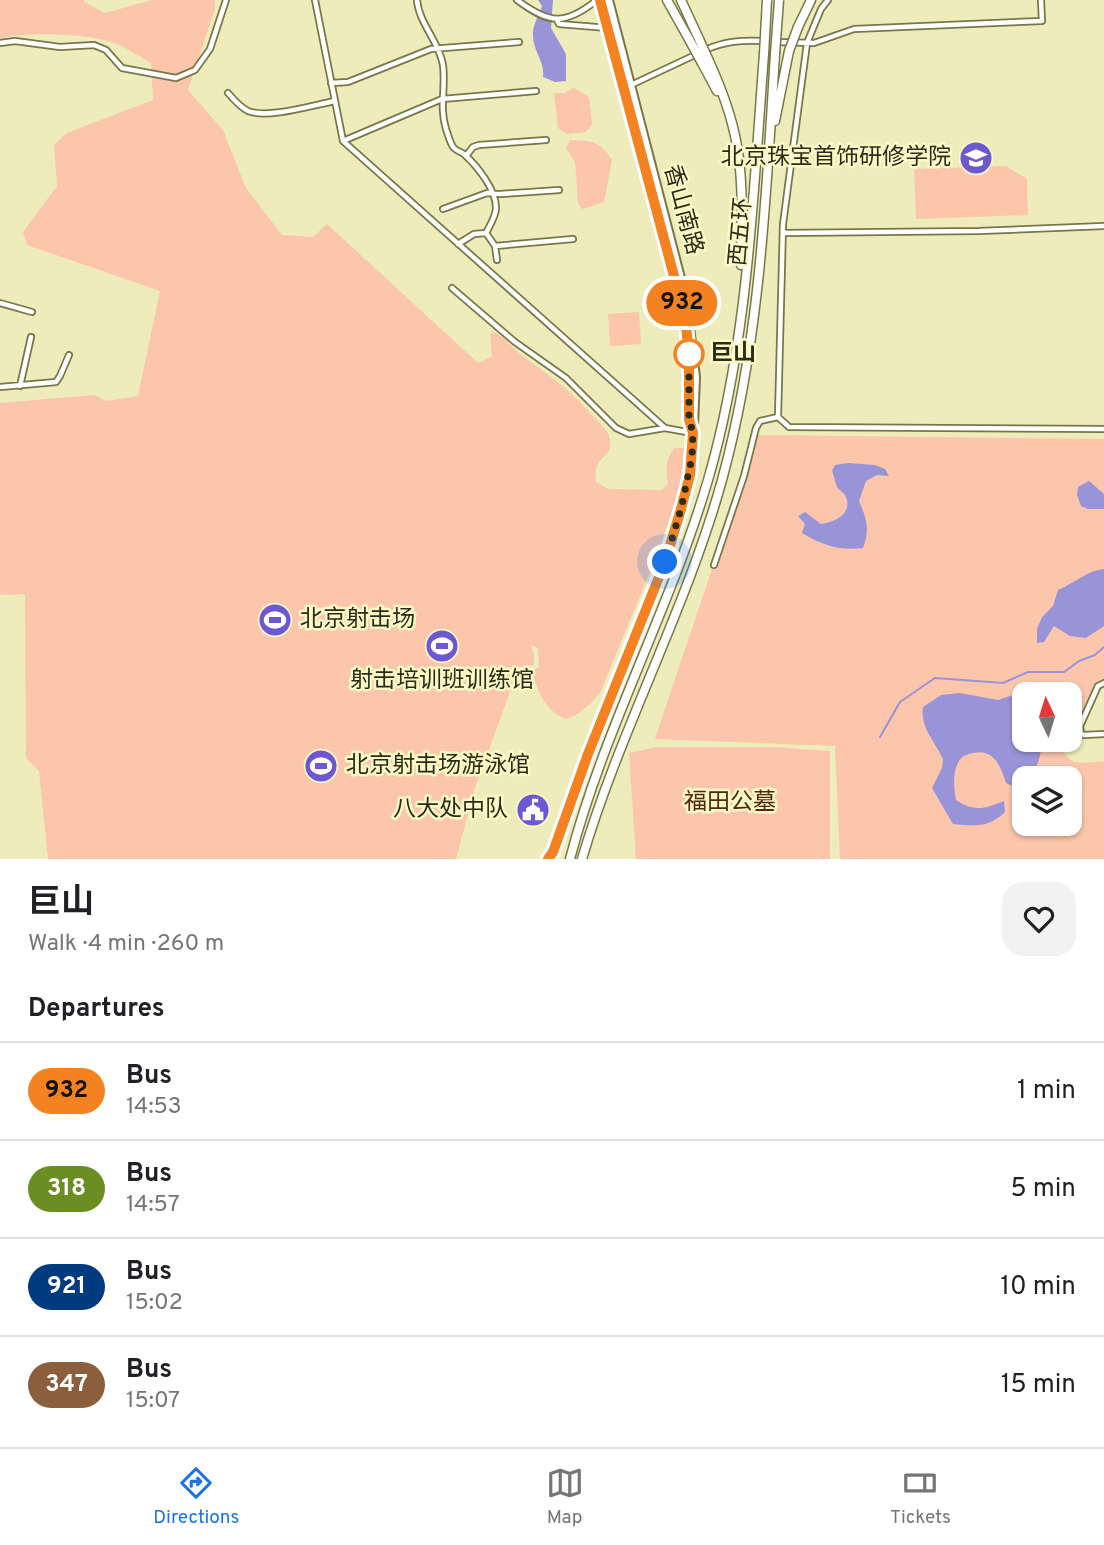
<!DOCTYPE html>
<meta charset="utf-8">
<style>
body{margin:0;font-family:Overpass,"Noto Sans SC",sans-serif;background:#f2f2f2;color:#202124;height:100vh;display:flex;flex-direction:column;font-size:26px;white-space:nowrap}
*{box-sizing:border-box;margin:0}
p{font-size:23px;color:#757577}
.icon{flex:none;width:38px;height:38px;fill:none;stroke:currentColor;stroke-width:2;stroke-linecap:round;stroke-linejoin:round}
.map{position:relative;height:859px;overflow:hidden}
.details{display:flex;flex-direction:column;background:#fff;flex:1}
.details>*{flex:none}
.badge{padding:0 14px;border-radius:23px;font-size:24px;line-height:46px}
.needle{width:46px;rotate:356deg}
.fabs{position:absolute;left:1012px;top:682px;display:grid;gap:14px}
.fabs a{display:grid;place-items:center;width:70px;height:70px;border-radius:14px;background:#fff;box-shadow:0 2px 5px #0004;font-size:35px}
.you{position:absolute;width:35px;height:35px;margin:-18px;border:5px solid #fff;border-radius:50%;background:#1a73e8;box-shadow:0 0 0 10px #1a73e833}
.map>.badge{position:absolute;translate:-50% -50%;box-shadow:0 0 0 4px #fff}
h2{padding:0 28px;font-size:26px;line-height:63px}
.round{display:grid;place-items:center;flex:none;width:74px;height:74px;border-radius:21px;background:#f2f2f2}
.summary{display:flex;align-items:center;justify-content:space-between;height:119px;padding:0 28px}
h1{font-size:33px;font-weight:700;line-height:52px}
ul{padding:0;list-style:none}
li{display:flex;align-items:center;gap:21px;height:98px;padding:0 28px;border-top:2px solid #e0e0e0}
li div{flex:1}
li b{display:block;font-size:26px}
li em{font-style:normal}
li .badge{min-width:77px;font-weight:700;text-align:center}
.menu{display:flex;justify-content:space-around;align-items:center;height:98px;border-top:2px solid #e0e0e0;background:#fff;font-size:19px;color:#757577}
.menu a{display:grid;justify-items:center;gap:4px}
.menu .selected{color:#1a73e8}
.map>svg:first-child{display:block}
</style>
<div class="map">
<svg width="1104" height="859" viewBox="0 0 1104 859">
<rect width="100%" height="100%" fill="#edecba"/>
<!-- green -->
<path fill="#fbc6ac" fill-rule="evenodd" d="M0,0h84v2l21,11 47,-13h63v9l-27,81 35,40 23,58 36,47 31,2 14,-13 151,139 14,-6 -2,-23 4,-2c10,5 17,14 25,21 27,21 48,33 71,60 7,9 17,14 20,26 4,21 -18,14 -14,43l12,7 54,1 6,-6c-3,-16 -2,-23 6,-36h12l-7,44 -22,63 -57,138c-10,11 -19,21 -34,26 -22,-9 -28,-28 -35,-49l8,-2 -1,-20 -7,-3 3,10v10l-15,2 -44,121 -19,71h-408l-9,-88 -13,-13 -1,-164 -25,1v-192l94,-8 12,6 32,-5 22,-105 -133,-46 -4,-13 34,-46 -3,-41 13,-12 86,-33 -2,-37c-13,-7 -26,-17 -40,-21 -23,-8 -88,-11 -111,-3z
M574,88l15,9 3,27 -6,8 -19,2 -9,-6 -4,-35h10z
M570,140c23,1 28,0 42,20l-8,42 -22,7 -4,-7 -3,-40 -9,-14z
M1006,166l21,13 1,36 -112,4 -2,-50z
M639,312l2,32 -31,2 -2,-32z
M757,435l347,4v244l-35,51v-39h-45v45h41l-4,5c7,24 23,17 43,16v98h-264l-5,-113 -180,-7zM1024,779h45v45h-45z
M656,747h116l58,4v108h-194l-7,-106z"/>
<!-- water -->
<path fill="#9994d7" d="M538,0h15l-2,28 15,26v27l-11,1 -12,-5c2,-17 -11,-26 -10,-44 0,-8 6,-18 9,-27z
M848,463l27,2 10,4 4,7 -12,-1 -11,6 -7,20c8,18 11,29 4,47 -24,3 -41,-3 -61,-15l3,-9 -7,-8 7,-4 16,12c15,-2 33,-11 24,-29 -2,-3 -6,-5 -8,-8 -2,-5 -3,-12 -5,-16l3,-6z
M1089,481l15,13v15h-16l-7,-3 -4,-11 1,-8z
M1104,569v57l-18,12 -16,-2 -16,-10 -10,16 -7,1v-14l5,-12 11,-11 5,-16c15,-6 30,-20 46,-21z
M1035,688l3,7h-14v45h16c3,15 -3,25 -9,38l-7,1v4l-7,5 -11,-5c-5,-16 -12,-35 -33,-30 -6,1 -11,3 -14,8 -7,11 -5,28 -3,39 18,12 29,9 48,1l1,11c-16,16 -32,14 -52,12l-21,-36 10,-20 1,-9c-8,-18 -23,-31 -20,-52l18,-12 19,-2 38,7z"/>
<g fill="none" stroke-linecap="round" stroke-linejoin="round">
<!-- stream -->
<path stroke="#9994d7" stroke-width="2" d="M880,737l20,-35 35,-24 68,5 25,-11h36l15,-11 16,-6 9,-8"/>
<defs>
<path id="street" d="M315,0l28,141 322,287 27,5
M417,0c2,24 22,41 26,65 3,22 -4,42 3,64 2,5 4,15 8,19 3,3 7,4 10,6 13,12 32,35 32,54 0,8 -6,17 -10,25
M517,0c32,24 48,26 80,0
M828,0l-7,9 -14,34 -24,181 -5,193 11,10 315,2
M557,20l2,4 49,4
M776,42l38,1 40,-14 188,-8 -1,-21
M0,43l15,-2 45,6 34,-2 12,5 16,18 54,10 19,-8 15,-21 16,-49
M705,50c20,-9 37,-10 59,-9
M331,83l17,-1 83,-33 88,-7
M631,85l66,-31
M228,93c6,7 12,14 20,18 20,8 65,-6 87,-10
M343,141l99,-42 94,-8
M466,156l7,-9 6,-2 67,-5
M443,209l44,-16 14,1 58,-4
M783,233l196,-2 125,-5
M458,244l16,-10 12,-1 9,13 2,14
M495,246l78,-7
M452,288l63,54 51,36 50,50 13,6 36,-6
M0,303l32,9
M20,386l11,-49
M0,387l56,-5 4,-6 9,-21
M714,565l30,-89 12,-48 4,-7 18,-4
M1104,683l-6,3 -18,40 1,8 3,1 20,-1"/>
<path id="secondary" d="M600,0l86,317 3,37v65l3,12
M548,859l5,-7 35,-99 85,-215 16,-63 5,-49 2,-49 -9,-76 -78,-301"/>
<path id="highway" d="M667,0l23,41
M681,0l18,39
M798,27l13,-27
M708,59c13,28 24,57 29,87 7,39 4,79 4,119
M702,63l15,28
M775,121l14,-70
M570,859c34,-130 100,-250 138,-379 40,-137 45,-284 56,-426
M582,859c38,-129 104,-249 140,-379 38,-138 44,-283 53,-426"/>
</defs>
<!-- street casing -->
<use href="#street" stroke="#787748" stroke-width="8"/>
<!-- secondary casing -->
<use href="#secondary" stroke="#787748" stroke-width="10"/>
<!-- highway casing -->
<use href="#highway" stroke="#787748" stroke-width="11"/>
<!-- street -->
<use href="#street" stroke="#fff" stroke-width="4.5"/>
<!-- secondary -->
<use href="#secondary" stroke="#fff" stroke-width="6"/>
<!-- highway -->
<use href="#highway" stroke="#fff" stroke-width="8"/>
<defs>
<path id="highway-bridge" d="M699,39l9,20
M690,41l12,22
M789,51l9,-24
M764,54l3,-54
M775,54l4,-54"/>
</defs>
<!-- highway-bridge casing -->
<use href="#highway-bridge" stroke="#787748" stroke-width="11" stroke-linecap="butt"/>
<!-- highway-bridge -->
<use href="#highway-bridge" stroke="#fff" stroke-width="8"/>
</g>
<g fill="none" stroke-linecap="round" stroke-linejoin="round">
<defs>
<path id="line" d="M548,859l5,-7 35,-98 77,-192 16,-53 9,-34 3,-42 -4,-14v-65l-4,-37 -85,-317"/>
</defs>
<!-- line casing -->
<use href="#line" stroke="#fff" stroke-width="16"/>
<!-- line -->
<use href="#line" stroke="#f58220" stroke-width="10"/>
<!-- walk -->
<path stroke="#2c2b18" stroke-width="7" stroke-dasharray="0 12.6" d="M665,562l16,-53 11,-52 1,-24 -4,-14v-65"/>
</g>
<!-- icons -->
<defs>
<symbol id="university-disc" viewBox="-11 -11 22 22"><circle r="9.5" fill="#6d58d1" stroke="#fafac7"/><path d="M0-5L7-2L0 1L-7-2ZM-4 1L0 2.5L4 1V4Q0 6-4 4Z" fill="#fff"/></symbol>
<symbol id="stadium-disc" viewBox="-11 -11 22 22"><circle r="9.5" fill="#6d58d1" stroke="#fafac7"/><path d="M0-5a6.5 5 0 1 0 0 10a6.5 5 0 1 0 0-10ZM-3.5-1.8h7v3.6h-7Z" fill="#fff"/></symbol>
<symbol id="civic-disc" viewBox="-11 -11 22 22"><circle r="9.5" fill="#6d58d1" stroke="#fafac7"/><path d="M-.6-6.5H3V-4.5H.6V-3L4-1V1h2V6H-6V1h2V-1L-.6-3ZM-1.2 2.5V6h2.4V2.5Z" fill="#fff"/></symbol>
</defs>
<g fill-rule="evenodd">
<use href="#university-disc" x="957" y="139" width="38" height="38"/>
<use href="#stadium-disc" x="256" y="601" width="38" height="38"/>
<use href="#stadium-disc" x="423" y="627" width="38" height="38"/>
<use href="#stadium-disc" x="302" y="747" width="38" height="38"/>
<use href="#civic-disc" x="514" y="791" width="38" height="38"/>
</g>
<!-- markers -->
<circle fill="#fff" stroke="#f58220" stroke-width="3.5" cx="689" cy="354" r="14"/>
<g text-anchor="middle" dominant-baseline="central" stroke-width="5" stroke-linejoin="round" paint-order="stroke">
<!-- poi labels -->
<g font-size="23" fill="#2c2b18" stroke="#fafac7" text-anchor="end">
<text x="951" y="158">北京珠宝首饰研修学院</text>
<text x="300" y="620" text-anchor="start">北京射击场</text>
<text x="442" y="681" text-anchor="middle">射击培训班训练馆</text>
<text x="346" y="766" text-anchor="start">北京射击场游泳馆</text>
<text x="508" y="810">八大处中队</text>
</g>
<!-- street labels -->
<g font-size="23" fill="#2c2b18" stroke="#fafac7">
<text transform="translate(682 210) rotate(75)">香山南路</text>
<text transform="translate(742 232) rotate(-85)">西五环</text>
</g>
<!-- stop labels -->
<g font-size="23" font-weight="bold" fill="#2c2b18" stroke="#fafac7" text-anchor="start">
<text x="710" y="354">巨山</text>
</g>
<!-- park labels -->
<g font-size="23" fill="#54270e" stroke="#fafac7">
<text x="730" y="803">福田公墓</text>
</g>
</g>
</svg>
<div class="fabs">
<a><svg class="needle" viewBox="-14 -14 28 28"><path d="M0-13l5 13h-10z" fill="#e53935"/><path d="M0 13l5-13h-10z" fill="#757577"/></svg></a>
<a><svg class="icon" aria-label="layers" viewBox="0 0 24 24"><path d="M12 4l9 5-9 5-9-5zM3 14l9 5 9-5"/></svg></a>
</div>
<div class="you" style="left:665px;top:562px"></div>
<b class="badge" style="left:682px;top:303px;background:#f58220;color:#111">932</b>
</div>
<section class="details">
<div class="summary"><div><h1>巨山</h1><p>Walk · 4 min · 260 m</p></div><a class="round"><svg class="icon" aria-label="heart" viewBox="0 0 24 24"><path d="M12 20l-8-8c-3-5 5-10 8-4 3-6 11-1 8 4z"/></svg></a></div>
<h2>Departures</h2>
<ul>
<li><span class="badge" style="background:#f58220;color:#111">932</span><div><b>Bus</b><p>14:53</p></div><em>1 min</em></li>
<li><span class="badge" style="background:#6b8e23;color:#fff">318</span><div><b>Bus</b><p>14:57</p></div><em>5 min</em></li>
<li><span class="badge" style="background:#003b80;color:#fff">921</span><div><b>Bus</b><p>15:02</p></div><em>10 min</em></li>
<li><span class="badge" style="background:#8b5e3c;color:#fff">347</span><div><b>Bus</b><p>15:07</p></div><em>15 min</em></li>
</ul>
</section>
<nav class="menu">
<a class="selected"><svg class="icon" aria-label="directions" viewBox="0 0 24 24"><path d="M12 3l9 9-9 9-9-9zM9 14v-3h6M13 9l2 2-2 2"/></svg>Directions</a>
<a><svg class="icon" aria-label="map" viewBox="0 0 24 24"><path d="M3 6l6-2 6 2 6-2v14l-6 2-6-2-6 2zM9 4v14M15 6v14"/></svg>Map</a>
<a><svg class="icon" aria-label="tickets" viewBox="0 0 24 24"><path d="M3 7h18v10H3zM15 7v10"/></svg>Tickets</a>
</nav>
